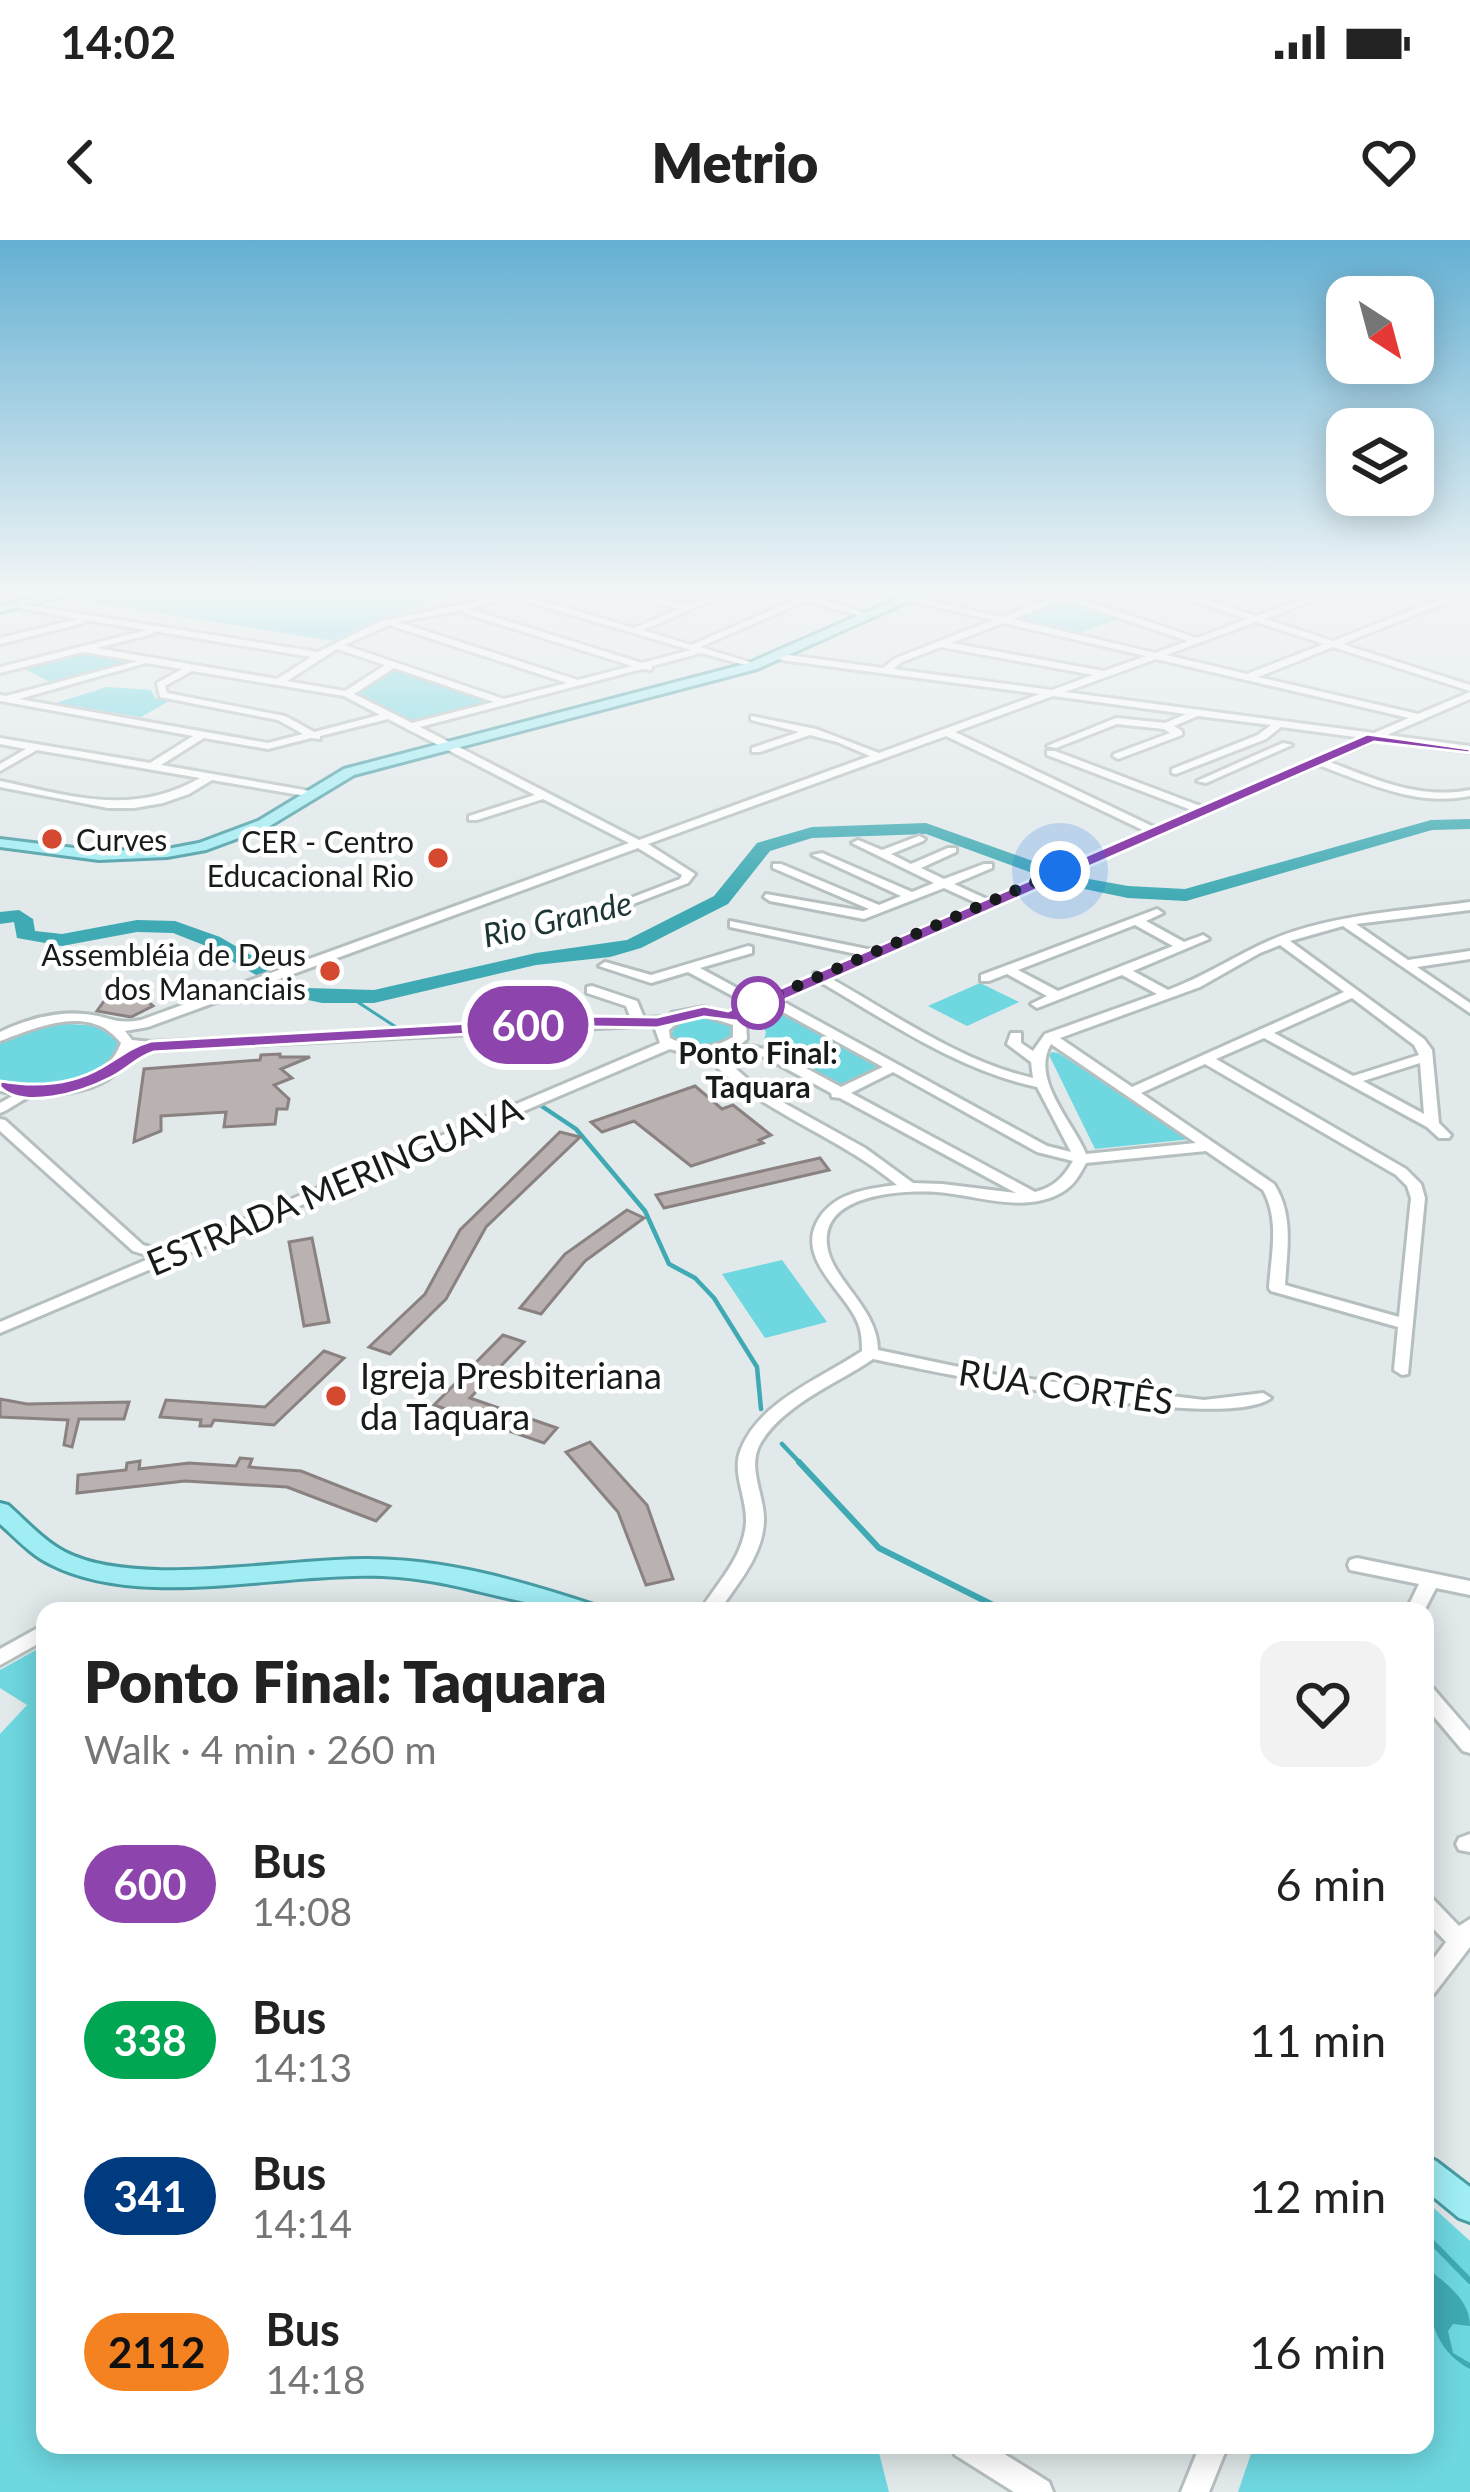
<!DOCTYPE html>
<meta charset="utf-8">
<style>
body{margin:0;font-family:Lato,sans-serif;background:#f2f2f2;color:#222;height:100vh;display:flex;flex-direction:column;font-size:45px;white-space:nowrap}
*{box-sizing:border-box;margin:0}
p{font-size:39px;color:#767676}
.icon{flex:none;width:66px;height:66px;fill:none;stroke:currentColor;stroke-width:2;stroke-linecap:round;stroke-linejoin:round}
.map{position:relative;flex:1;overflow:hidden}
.sheet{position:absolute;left:36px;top:1362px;width:1398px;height:852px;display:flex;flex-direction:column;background:#fff;border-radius:24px;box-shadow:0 6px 30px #0003}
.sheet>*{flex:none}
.badge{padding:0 24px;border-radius:39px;font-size:42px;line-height:78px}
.needle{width:78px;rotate:144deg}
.controls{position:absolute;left:1326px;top:36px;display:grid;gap:24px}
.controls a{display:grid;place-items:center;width:108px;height:108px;border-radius:24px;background:#fff;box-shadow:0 6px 30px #0003;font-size:60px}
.you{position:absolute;width:60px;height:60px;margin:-30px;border:9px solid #fff;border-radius:50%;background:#1a73e8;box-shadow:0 0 0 18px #1a73e833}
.map>.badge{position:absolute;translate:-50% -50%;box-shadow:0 0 0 6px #fff}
.round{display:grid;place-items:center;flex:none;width:126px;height:126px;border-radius:24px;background:#f2f2f2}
.summary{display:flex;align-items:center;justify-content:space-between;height:204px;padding:0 48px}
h1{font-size:57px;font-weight:800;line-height:90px}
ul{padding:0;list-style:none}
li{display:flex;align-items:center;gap:36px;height:156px;padding:0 48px}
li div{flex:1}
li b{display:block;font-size:45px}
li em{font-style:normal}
li .badge{min-width:132px;font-weight:700;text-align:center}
.status{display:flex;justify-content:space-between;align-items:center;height:84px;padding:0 60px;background:#fff;direction:ltr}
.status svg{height:33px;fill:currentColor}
header{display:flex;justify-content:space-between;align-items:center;height:156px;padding:0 48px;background:#fff;font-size:54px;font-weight:800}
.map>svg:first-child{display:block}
</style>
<div class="status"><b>14:02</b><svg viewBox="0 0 49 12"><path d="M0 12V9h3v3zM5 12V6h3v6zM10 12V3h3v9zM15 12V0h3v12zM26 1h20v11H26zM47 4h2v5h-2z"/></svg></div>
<header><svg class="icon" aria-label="back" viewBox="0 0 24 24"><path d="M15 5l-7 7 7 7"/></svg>Metrio<svg class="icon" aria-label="heart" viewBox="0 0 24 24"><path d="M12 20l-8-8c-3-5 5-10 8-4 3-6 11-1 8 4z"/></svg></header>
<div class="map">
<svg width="1470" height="2252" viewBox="0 0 1470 2252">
<rect width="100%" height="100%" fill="#e1e9ea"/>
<!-- green -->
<path fill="#6ed7e0" d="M101,349h356l-123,52 -268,-43z
M1067,360l55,18 -49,17 -56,-17z
M83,412l49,11 -78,21 -29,-15z
M394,427l102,34 -87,21 -54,-29z
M107,447l44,3 4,8 14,3 -28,16 -85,-14z
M980,743l39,19 -52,24 -39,-20z
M768,765l109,59 2,8 -40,16 -76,-42 3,-14 -13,-18z
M696,776l34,8 4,6 -3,10c-21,8 -43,13 -61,-4l8,-15z
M51,783l51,3 17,14 2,9c-28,38 -77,47 -121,34v-42z
M1052,812l6,1 134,86 -97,10 -46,-94z
M782,1020l45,62 -62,16 -43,-64z
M45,1405v800h832l12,47h-889v-758l27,-29 -27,-17v-18z
M1425,1960l45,41v251h-232l16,-47h171z"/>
<!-- water -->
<path fill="#3faab3" d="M1431,2031c18,15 39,30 39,55l-17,-2 -5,7 5,22 17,10v6c-37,-19 -46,-60 -39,-98z"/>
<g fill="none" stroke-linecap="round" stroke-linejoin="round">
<!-- stream-far2 -->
<path stroke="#3faab3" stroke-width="3" d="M350,757l49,32"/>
<!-- stream-far1 -->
<path stroke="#3faab3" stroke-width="4.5" d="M540,865l36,24 69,82 24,53 26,14 19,20 43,69 4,42
M782,1204l20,21"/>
<!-- stream -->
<path stroke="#3faab3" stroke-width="6" d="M799,1222l80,86 126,63
M1425,1995l45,46"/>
<!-- river -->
<path fill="#3faab3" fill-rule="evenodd" d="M1470,579v10l-38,1 -246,71 -58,-3 -63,-13 -139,-51 -114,4 -42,13 -42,53 -87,44 -31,9 -74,8 -162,38h-52l-28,-6 -88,-51 -33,-13 -36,-1 -75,14 -45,-8 -3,-16 -14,2v-12l19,-2 14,9 2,12 27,3 75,-14 38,1 45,16 87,51 67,2 162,-37 91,-13 87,-44 43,-53 55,-16 114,-4 152,54 50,9 57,3 246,-69z"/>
</g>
<!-- building -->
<path fill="#b9b2b0" stroke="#898280" stroke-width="3" d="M138,753l15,13 -22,11 -34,-6 10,-14 14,2z
M280,814v3h30l-29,12 11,9 -18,7 15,14 -2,10h-10l-2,15 -51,3 2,-15 -65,4v15l-27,11 10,-73 116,-9 1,-5z
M695,846l27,23 11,-4 38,30 -12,5 4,3 -72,23 -57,-45 -32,11 -11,-10z
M560,892l20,5 -94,90 -40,72 -56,55 -21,-7 56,-53 35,-64z
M820,918l9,12 -165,38 -8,-13z
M627,970l17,8 -59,43 -44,53 -21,-6 45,-54z
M312,998l17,84 -25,4 -15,-84z
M503,1095l21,7 -54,56 87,30 -13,15 -110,-38z
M324,1111l20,7 -70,67 -60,-5 -3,6h-11l1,-6 -41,-3 6,-17 99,7z
M0,1159l27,5 102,-2 -5,17h-45l-7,28 -8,-2 4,-25 -68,-3z
M590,1202l57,63 26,74 -27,6 -28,-73 -52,-60z
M240,1218l12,1 -3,8 52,4 89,35 -14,15 -89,-34 -102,-6 -108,12 1,-18 48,-5 1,-7 13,-2 -1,8 50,-6 47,3z"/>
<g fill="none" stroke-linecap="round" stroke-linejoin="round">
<defs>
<path id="minor" d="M490,349h14l130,39 45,-19 -66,-20c23,0 60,18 78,15 17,-4 29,-15 47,-15l-95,41 48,15 106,-46 -30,-10c12,0 26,7 37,6 9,0 17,-6 27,-6l-17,9 58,17 -4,3 -62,-17 -106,46 56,17v4l-55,-15 -49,13 -1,4 -9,-1 -222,58 219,113 231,-84 -33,-14 -27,-7 -50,17h-8v-4l47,-16 -48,-12v-4l65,13 63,24 161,-59 -259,-34 -5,-3 5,-3 102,14 13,-10 97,-38 -86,-20v-4l95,21 71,-28h12l-13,7 125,42 50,-19 -89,-30h13l85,27 75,-27h12l-78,30 68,22 104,-41 -25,-11h12l24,9v4l-106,42 128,41v6l-137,-44 -75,30 160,37 52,-22v7l-83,36 83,11v6l-94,-12 -49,21c48,18 91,39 143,29v6c-54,11 -102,-13 -152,-31l-488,213c64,36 131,84 203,100l-2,-16 -24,-18 4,-11h10v10l12,8 12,-17 112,-40 -35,-19 -85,33 -6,-4 16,-8 -40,-22 -18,7h-8v-6l176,-66 6,4 -17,8 38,21 19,-7 6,4 -76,32 35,19c44,-16 82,-45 127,-59 56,-18 117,-21 175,-29v8l-114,14 52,36 62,-9v8l-53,8 53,36v10l-127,-87 -53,15 134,98 8,11 7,73 12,12 -2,3h-10l-12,-11 -163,-89 -48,21 190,110 15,15 4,14 -17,176 -6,1 -8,-5 4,-43 -127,-36 -2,-3c2,-33 11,-68 -6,-98l-57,-39 -120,12c-6,11 -11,21 -22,28 -37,24 -87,4 -127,1 -32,-2 -105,1 -110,43 -5,40 51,69 51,115l119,25 207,25 59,-7 8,5c-48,35 -331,-25 -398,-39 -36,25 -90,45 -113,85 -13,24 4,50 4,75 0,35 -26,64 -45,92h-19c17,-28 44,-54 46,-89 1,-25 -15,-50 -5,-73 19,-48 81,-71 121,-98 0,-14 -1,-24 -8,-36 -15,-27 -54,-57 -38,-91 15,-31 49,-35 81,-39 -61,-51 -135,-71 -192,-129l-13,-1 -22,-6 -670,284v-11l153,-65 -20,-6 -133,-120v-12l5,1 138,125 24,7 493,-209 -5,-14 3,-4 -507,25 -18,-2c-12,33 -46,44 -79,46 -7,1 -14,-1 -20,1 -11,3 -23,14 -34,18v-10l16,-9 -16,-3v-8c44,7 103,8 121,-40 -31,-40 -83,-16 -121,-2v-9c25,-12 56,-21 84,-18 26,2 28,11 57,6l488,-177 -86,-44 -66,21h-8v-4l66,-21 -147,-76 -68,17v3l-9,-1 -43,11 -64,-11 -43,27 149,26v4l-4,1 -94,-16 -23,14 -26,9 -29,5h-26l-108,-21v-6c72,15 132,36 200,-3l-163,-28 -37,21v-7l26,-15 -26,-5v-6l150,25 43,-27 -193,-35v-6l6,1 132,-35 -55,-9 -83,21v-6l147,-37 -62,-10 -1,3 -84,21v-6l78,-19 -69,-13 4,-3 305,49 63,-31 88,-18 33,-9zM511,357l180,53 -49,13 -173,-54zM1064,359l124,42 -33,12 -143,-34zM463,370l1,3 168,53 -54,14 -180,-58zM1256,382l68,22 -77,30 -81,-19zM1003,383l143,33 -42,15 -153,-28zM389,385l178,58 -63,16 -160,-54zM154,391l157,26 -34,22 -181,-31 57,-14zM941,407l152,28 -41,15 -159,-21 9,-7zM337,409l48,16 -40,26 -58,-10zM1156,419l253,59 -35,15 -309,-41zM146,423l36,6 -25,14 3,14 118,23 25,14 -35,9 -249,-44zM394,428l100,34 -82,21 -58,-29zM192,431l152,25 36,19 -66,17 -29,-16 -118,-23 -2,-7zM1053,456l133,18 -21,9 -49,-5 -69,28 9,2 61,-24 47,5 6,4 -56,21 -1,2 5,3 64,-24v-4l-8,-5 24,-10 73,9 -13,10 -86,34v4l4,1 90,-35 15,-12 82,11 -160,69 -148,-56h-8v4l147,56 -38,17 -201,-96zM946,496l201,96 -158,68 -35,-16 38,-16v-4h-8l-40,15 -23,-11 35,-16v-4h-8l-37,16 -20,-10 32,-13 2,-2 -6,-3 -37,14 -24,-10 -6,3 82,40 -22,9 -90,-39 -10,2 89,41 -22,9 -98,-41h-8v4l96,41 -6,2 -97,-17 -2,3 6,4 94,18 80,-31 35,16 -107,46 -142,-29v6l131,28 -40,18h-7l-2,4 -53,23 -59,-32 52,-15v-6l-4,-1 -97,29 -46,-13 -6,4 52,17 37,-11 60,32 -22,10 -22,-7 -32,6 -4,4 -24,1 -7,-17 -45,-15 -5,1v6l39,13 5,13 -480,23 -19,-2 -7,-9 23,-4 490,-179 44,27 -2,4 -91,35 10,3 89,-34 7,-9 -47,-30zM1135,685l38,21 -115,45 -40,-21zM1280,705l64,47 -212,95 -72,-49 140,-51 60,-34zM820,742c69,40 138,88 217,105l34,65 -24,-6 -267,-146zM1352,758l62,47 5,10 -66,21 -79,-43zM770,765l113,62 -42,20 -67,-36 -33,-7 6,-5 -1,-16 -8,-5zM703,775l30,10v12c-21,13 -41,13 -63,1l-1,-8 12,-11zM1051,804l145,99 -110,11c-13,-32 -56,-75 -35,-110zM730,810l35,7 66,36 1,4 8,1 176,95 -74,-9 -29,-1 -48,-35 -106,-59 -41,-36zM1420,823l4,51 -61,-33zM1205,824l191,111 11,11 4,12 -12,119 -114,-32c2,-35 9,-70 -11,-101l-133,-91zM893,832l144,80 36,9c-10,17 -19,26 -38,31l-184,-99z
M1283,503l9,2 -86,38 -9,-2z
M1357,1318l113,23v14l-34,-7 -12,23h-18l13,-27 -69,-14 -2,-5 2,-5z
M45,1384v16l-45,25v-16z
M1425,1445l7,2 38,44v22l-7,-2 -38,-45z
M1470,1594v18l-11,-2 -3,-6 3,-6z
M1425,1656l8,3 26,27 11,-7v28l-37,48 -8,3v-28l21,-28 -21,-22z
M951,2205h39l59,37 4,10h-39l-59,-37z
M1200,2205h28l-19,47h-28z"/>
<path id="major" d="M68,349h20l-88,23v-6z
M920,349h16l-179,80 -403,106 -86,52 -62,23 -39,7 -68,3 -99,-13v-8l99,12 68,-2 32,-6 59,-22 86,-52 405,-106z
M0,1263l8,2c18,16 36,36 57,47 72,37 221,6 303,7 77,0 153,22 226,46l3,6c-67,0 -131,-29 -199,-34 -106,-9 -252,36 -348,-13 -19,-9 -34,-26 -50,-40z
M1425,1916l11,5 34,26v35l-11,-4 -34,-28z"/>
</defs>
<!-- minor casing -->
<use href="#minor" stroke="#b6bfbf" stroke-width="6"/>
<!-- major casing -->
<use href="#major" stroke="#479ca4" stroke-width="6"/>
<!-- minor -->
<use href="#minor" fill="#fff" fill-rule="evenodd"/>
<!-- major -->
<use href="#major" fill="#a0edf4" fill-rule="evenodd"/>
</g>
<!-- sky -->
<linearGradient id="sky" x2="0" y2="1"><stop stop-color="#64b0d3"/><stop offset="0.53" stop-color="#f2f5f6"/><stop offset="1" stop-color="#f2f5f6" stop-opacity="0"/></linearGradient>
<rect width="1470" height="664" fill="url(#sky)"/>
<!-- line -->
<path fill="#8e44ad" stroke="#fff" stroke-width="3" d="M1367,494l103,15v4l-96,-11 -638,279 -32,-4 -47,11 -65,-1 -438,25c-18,6 -26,17 -42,25 -33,17 -89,33 -112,10v-6c35,6 70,5 102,-14 18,-10 28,-20 49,-26l441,-25 65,1 47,-11 24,5z"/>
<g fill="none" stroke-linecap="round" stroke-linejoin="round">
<!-- walk -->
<path stroke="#181b1b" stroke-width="12" stroke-dasharray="0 21.6" d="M758,763l302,-132"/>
</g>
<!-- markers -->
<g fill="#d4492f" stroke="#fff" stroke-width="4.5">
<circle cx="52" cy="599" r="12"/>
<circle cx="438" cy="618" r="12"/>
<circle cx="330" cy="731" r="12"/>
<circle cx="336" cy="1156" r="12"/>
</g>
<circle fill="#fff" stroke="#8e44ad" stroke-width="6" cx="758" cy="763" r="24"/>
<g text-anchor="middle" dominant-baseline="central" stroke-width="9" stroke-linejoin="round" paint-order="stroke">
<!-- far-poi labels -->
<g font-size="30" fill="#181b1b" stroke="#fff" text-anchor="end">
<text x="76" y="599" text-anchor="start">Curves</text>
<text x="414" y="601">CER - Centro<tspan x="414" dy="34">Educacional Rio</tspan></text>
<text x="306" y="714">Assembléia de Deus<tspan x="306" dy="34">dos Mananciais</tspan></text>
</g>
<!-- far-stop labels -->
<g font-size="30" font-weight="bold" fill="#181b1b" stroke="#fff">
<text x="758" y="812">Ponto Final:<tspan x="758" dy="34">Taquara</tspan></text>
</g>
<!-- far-water labels -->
<g font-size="33" font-style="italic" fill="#1c3436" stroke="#fff">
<text transform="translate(557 678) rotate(-13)">Rio Grande</text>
</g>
<!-- street labels -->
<g font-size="36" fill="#181b1b" stroke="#fff">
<text transform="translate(334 945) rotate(-23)">ESTRADA MERINGUAVA</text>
<text transform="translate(1066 1146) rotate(8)">RUA CORTÊS</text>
</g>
<!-- poi labels -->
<g font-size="36" fill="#181b1b" stroke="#fff" text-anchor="start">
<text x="360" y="1135">Igreja Presbiteriana<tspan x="360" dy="41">da Taquara</tspan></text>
</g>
</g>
</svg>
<div class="controls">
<a><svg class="needle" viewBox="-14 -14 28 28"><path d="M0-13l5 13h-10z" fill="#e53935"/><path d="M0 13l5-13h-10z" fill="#767676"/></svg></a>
<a><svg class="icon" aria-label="layers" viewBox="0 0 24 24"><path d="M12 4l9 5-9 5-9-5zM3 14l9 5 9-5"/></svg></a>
</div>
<div class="you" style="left:1060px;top:631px"></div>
<b class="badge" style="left:528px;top:785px;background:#8e44ad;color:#fff">600</b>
<section class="sheet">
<div class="summary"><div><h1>Ponto Final: Taquara</h1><p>Walk · 4 min · 260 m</p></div><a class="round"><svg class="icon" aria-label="heart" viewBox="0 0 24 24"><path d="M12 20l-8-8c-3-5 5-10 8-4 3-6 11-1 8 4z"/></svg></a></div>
<ul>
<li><span class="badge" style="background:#8e44ad;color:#fff">600</span><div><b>Bus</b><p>14:08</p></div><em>6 min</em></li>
<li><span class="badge" style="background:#00a651;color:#fff">338</span><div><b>Bus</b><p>14:13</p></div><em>11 min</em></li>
<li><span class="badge" style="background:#003b80;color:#fff">341</span><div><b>Bus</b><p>14:14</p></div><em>12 min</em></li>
<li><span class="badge" style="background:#f58220;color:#111">2112</span><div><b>Bus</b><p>14:18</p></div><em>16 min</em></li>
</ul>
</section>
</div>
